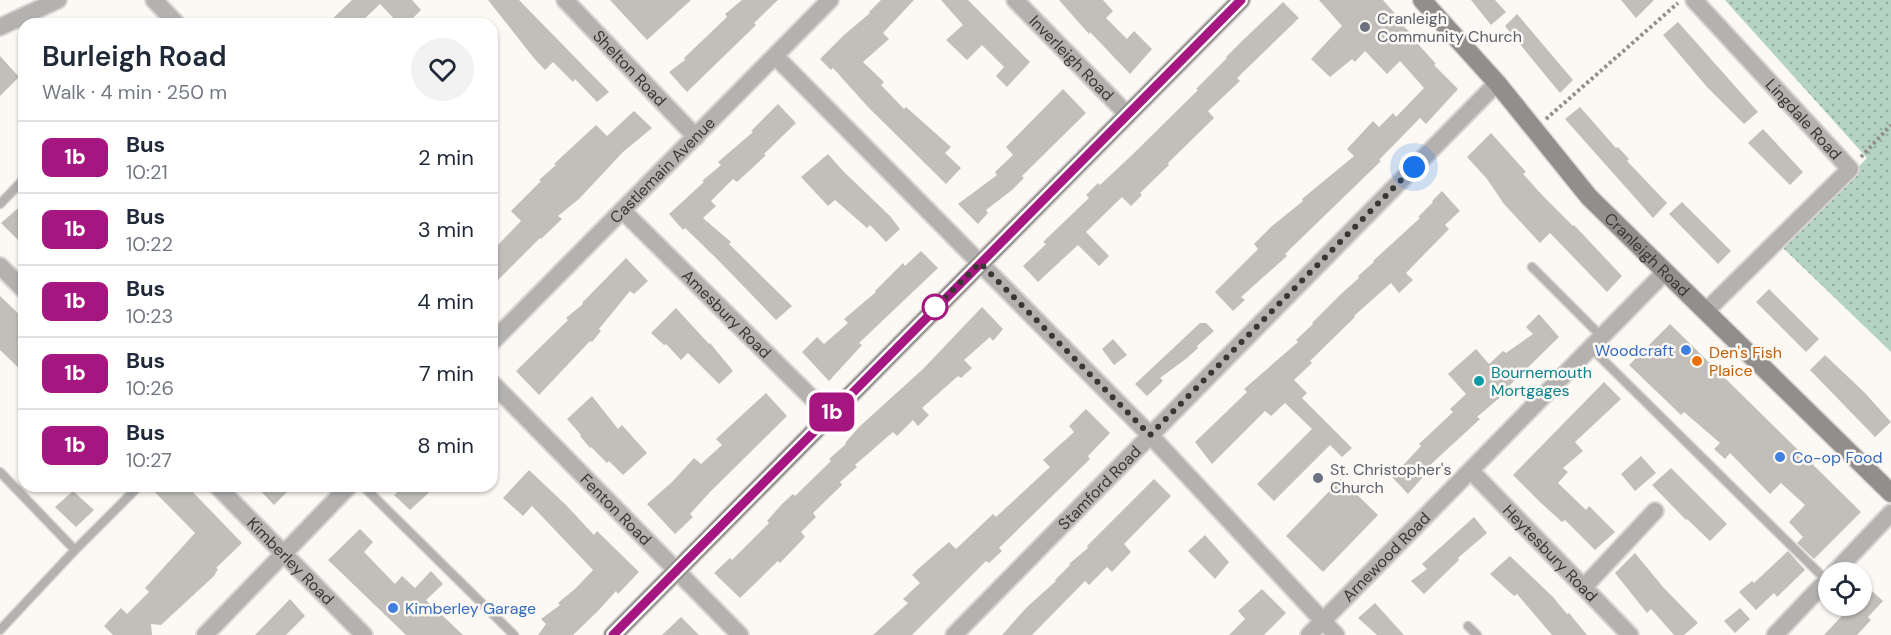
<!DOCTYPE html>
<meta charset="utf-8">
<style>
body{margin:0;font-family:"DM Sans",sans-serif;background:#f2f2f3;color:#1f2937;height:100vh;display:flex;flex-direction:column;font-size:22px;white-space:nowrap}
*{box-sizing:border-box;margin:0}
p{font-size:20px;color:#747a83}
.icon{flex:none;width:33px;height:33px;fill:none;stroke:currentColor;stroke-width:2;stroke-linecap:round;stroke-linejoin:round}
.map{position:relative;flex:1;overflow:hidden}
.drawer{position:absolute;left:18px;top:18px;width:480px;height:474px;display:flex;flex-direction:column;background:#fff;border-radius:18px;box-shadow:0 2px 4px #0004}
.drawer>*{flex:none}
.badge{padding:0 12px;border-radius:9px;font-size:21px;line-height:39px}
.tools{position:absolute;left:1818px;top:562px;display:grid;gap:12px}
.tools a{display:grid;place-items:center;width:54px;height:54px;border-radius:50%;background:#fff;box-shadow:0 2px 4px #0004;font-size:30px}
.you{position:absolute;width:30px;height:30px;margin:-15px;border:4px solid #fff;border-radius:50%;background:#1a73e8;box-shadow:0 0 0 9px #1a73e833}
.map>.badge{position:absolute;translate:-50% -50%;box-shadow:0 0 0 3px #fff}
.round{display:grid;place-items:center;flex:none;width:63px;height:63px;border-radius:32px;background:#f2f2f3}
.overview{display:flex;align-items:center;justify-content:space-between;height:102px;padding:0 24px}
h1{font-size:28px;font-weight:600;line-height:45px}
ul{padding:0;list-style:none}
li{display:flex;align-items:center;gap:18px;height:72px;padding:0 24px;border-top:2px solid #e0e1e3}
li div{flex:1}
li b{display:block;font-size:22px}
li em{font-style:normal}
li .badge{min-width:66px;font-weight:700;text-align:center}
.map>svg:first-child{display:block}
</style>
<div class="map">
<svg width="1891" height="635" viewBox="0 0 1891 635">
<defs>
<pattern id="garden-dots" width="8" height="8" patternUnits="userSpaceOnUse" patternTransform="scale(1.5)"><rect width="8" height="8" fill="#b4d3c3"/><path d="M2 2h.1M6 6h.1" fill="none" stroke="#93ac9f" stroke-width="1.8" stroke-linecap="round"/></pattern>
</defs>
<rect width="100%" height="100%" fill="#fcf8f3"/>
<!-- garden -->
<path fill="url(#garden-dots)" d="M1725,0h166v352l-109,-105 85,-89z"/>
<!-- building -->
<path fill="#c2bfba" d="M352,0h60l9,10 -14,14h-8l-19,-20 -21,20h-32z
M488,0h31l90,92 -12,10 -22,-23 -2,3 -20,-20 -8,8 -12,-13z
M610,0h81l-44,40z
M742,0h36l-24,23 2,2 -69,67 -18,-20 16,-12 -1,-2 43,-41 -2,-3z
M881,0h33l-31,33 6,6 -26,23 21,20 -3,3 23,24 2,-2 45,40 -6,6 16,15 -15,16 -78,-77 -35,-39 -2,2 -11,-11 24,-24 26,-22 -1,-1z
M941,0h27l62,62 -23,25 -11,-11 8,-9 -22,-22 -15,15 -21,-20 17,-15z
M1059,0h44l10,11 -7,7 21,21 7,-8 18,18 -22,25 -40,-42 -1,2z
M1319,0h64l15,17 -2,2 24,23 -2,2 18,20 -2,1 24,24 -32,35 -6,-6 -41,42 2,1 -96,93 2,2 -46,41 4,3 -12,11 -18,-19 43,-43 -4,-5 18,-18 31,-25 -1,-2 52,-43 -7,-7 26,-28 6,6 14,-14 3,4 28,-29 -24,-27 -13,13 -22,-23 -10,11 -3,-3 -22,18 -19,-18 31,-33z
M1471,0h24l11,12 -15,13z
M1621,0h33l-18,18z
M1283,2l16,16 -62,60 3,3 -32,30 6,7 -46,45 1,2 -29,28 2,2 -11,11 -9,-9 -36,35 23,24 -10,10 -21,-21 -40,37 -15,-16 23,-22 -3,-2 46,-44 -3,-3 12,-12 2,2 32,-30 66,-65 -2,-1 31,-31 -1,-1 15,-15z
M1517,14l56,66 -13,13 -55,-67z
M1678,22l80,90 -14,12 -37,-37 -44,-52z
M0,56l19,21 -19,19z
M1063,89l23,24 -64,63 2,2 -12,12 -26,20 2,3 -10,11 -20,-20 39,-29 -2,-3 18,-17 -7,-8z
M778,104l18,19 -32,31 2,1 -17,16 -12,11 -4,-3 -22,22 5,5 -13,12 28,24 -2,2 63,62 -16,14 -59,-61 -32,-31 -2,2 -14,-16 35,-32 -2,-1 19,-16 -3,-3 35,-30 -2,-1z
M1580,107l36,41 2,-1 11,12 -2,2 40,42 -14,15 -88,-99z
M634,111l18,17 -29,24 -44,47 -21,17 4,3 -21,20 -1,-1 -48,48v-35l29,-30 -10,-10 30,-30 -2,-1 17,-15 -2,-1 42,-39 11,11z
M1763,129l40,43 -13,13 -42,-42z
M1491,133l35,39 -3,2 20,22 30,30 1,-1 48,51 -15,16 -57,-59 -10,10 -36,-39 -17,-25 -20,-22z
M828,154l15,17 47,45 10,13 -14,13 -16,-17 -3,3 -32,-28 -7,6 -27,-29z
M1442,191l18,20 -15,14 4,4 -43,44 7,7 -14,13 -8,-10 -37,33 1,1 -45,44 2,2 -18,17 13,13 -5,5 50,50 -10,9 -12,-12 -56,56 -17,-17 55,-55 -27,-26 -14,13 -6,-5 -53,53 -17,-22 52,-50 -3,-3 54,-47 -2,-2 17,-16 -1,-1 30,-30 17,-15 -1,-2 16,-14 -1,-1 47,-43 -2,-1 15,-15 -1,-1z
M1682,202l49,49 -13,13 -49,-50z
M24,203v43l-23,-23z
M921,251l17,17 -79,75 3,2 -33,36 -27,-29 15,-15 7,7 24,-21 -4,-4 32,-27 -1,-1 28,-28 2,3z
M626,258l22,23 -14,13 -4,-3 -31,38 2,2 -9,11 -2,-1 -51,54 -23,-24 52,-51 -2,-2 17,-14 -1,-1z
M1769,289l50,50 -13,13 -50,-50z
M0,296l24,23v54l-24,-23z
M982,307l21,22 -10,12 -3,-4 -26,23 8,8 -11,10 -3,-2 -36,32 7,7 -11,11 -5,-6 -16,16 -4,-4 -38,33 2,2 -17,15 2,3 -29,28 3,4 -15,15 4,5 -25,26 -2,-2 -38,37 -26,-25 16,-15 2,2 37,-37 -2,-2 15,-17 11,-10 2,2 36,-35 -2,-2 17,-15 -1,-1 14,-16 64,-58z
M676,308l33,36 1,-1 23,28 -14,13 -31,-31 -7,7 -15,-16 -2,1 -13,-12z
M1539,314l20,23 -50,49 2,2 -34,29 3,2 -52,48 2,2 -22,25 -16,-17 29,-31 -2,-2 34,-32 -3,-3 16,-15 -18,-20 28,-25 13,15 14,-13 3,2 27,-19 -7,-7z
M1200,323h6l8,8 -17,15 1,2 -11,10 -27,20 3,3 -16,15 -12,-12z
M1670,324l191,188 -47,47 -17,-16 6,-6 -14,-15 16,-17 -24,-22 -11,11 -40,-41 -5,6 -11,-10 6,-6 -36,-31 -3,3 -52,-50z
M1113,339l14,16 -13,10 -12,-16z
M1825,355l40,38 26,29 -16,15 -65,-67z
M1604,382l17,17 -46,43 8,9 -20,17 5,4 -10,11 28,27 3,-4 26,26 -20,18 -30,-30 -3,2 -22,-20 -27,-27z
M766,393l21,23 -77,76 -20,22 3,3 -18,17 -28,-30 25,-22 22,-24 7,6 21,-19 -6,-6z
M592,396l26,33 4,-4 25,28 -24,22 -14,-14 -2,2 -16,-16 -1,1 -10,-12 1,-1 -14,-16z
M1086,409l24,24 -22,23 2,3 -91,89 3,3 -13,12 -3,-2 -74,74h-39l35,-32 -5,-4 17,-16 -8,-8 6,-6 31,-27 7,7 37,-35 3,3 54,-50 -7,-7 31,-28 -5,-6z
M1641,456l15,17 -21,18 -14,-17z
M1671,468l56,56 -17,17 -23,-22 -1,1 -34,-35z
M529,470l37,35 28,30 3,-4 42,41 -21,22 -2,-3 -18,20 -25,24h-35l8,-11 -5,-5 19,-14 -2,-2 18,-15 17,-18 -61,-64 -9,10 -20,-18z
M1154,479l17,17 -47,48 7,8 -19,20 -5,-5 -18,18 -4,-4 -53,54h-30l25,-28 29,-26 -1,-1 15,-15 -1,-1 19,-16 -1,-2z
M1341,479l37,36 -55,57 -37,-36z
M149,486h38l55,57 -26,25 2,1 -4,7 -53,49 -10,-1 1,11h-39l-9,-9 17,-18 6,6 22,-22 -4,-4 50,-55z
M256,486h37l-19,19z
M404,486h32l-26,24 -16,-15z
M73,491l21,19 -18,17 -21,-20z
M1474,517l13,16 -29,25 1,2 -35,34 -13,-13 16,-12 -5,-5z
M360,529l13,13 -9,10 31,32 7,-8 13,12 16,-17 12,13 -17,16 37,35h-57l-78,-75z
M1205,535l24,27 -14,17 -27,-28z
M1788,551l17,19 -28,27 -3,-4 -18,17 -17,-18 13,-11 2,2z
M1635,553l28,34 35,36 -14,12h-10l-23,-26 -4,4 -32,-40z
M1510,556l43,41 14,17 2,-1 18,22h-35l-35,-41 -3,2 -24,-22z
M1862,582l21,19 -15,16 3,3 -14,15h-33l27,-29h11z
M1262,589l24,24 -22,22h-35l16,-16 -7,-8z
M290,599l15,17 -19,19h-31z
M1375,603l29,32h-27l-19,-17z
M1740,608l10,11 -15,14 -11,-12z
M681,617l18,18h-37z"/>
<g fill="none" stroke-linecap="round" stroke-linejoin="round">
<defs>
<path id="lane" d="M0,204l24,-25
M1532,267l70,70
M1591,348l236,233
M0,472l75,78
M363,486l151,149
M1468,626l9,9
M0,630l75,-80 64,-64"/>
<g id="street">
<path d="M154,0l23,24"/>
<path id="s1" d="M565,0l131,137"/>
<path id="s2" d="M1015,0l113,115"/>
<path id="s3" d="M1694,0l156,169 -144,142"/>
<path d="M0,27l58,-27"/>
<path d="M776,57l374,378 186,200"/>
<path id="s4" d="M623,211l206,204"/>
<path d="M0,266l24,24"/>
<path id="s5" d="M492,342l338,-342"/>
<path id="s6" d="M492,383l248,252"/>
<path id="s7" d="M1471,471l159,164"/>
<path id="s8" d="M217,486l147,149"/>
<path d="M1834,573l57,-60"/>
<path d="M1584,587l71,-76"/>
<path d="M205,635l144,-149"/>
<path id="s9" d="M954,635l543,-552"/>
<path id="s10" d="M1309,635l356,-363"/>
<path d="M1775,635l53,-56"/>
</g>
<g id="secondary">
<path id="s11" d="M1422,0l75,83 92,114 302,296"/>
<path d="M613,635l628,-635"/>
</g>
</defs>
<!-- lane casing -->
<use href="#lane" stroke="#d9d5d1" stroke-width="11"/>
<!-- street casing -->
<use href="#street" stroke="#d9d5d1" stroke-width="20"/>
<!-- secondary casing -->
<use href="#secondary" stroke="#d9d5d1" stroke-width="21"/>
<!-- path -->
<path stroke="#928f8b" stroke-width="4" stroke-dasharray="3 3" stroke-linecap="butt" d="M1546,119l132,-116
M1861,157l30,-32"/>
<!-- lane -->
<use href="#lane" stroke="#b4b1b1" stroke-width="8"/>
<!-- street -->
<use href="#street" stroke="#b4b1b1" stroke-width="16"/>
<!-- secondary -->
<use href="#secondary" stroke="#928e8e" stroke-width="18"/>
</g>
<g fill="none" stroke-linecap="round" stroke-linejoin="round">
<defs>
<path id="line" d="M613,635l628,-635"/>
</defs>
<!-- line casing -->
<use href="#line" stroke="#fff" stroke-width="14"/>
<!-- line -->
<use href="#line" stroke="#a61680" stroke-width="9"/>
<!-- walk -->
<path stroke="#393735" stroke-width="6" stroke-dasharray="0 10.8" d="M935,307l-6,7 51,-51 170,172 264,-268"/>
</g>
<!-- markers -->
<g fill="#6b7280" stroke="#fcf8f3" stroke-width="2">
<circle cx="1365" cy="27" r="6"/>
<circle cx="1318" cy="478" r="6"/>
</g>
<circle fill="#fff" stroke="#a61680" stroke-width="3" cx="935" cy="307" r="12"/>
<g fill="#3f7fe0" stroke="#fcf8f3" stroke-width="2">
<circle cx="1686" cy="350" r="6"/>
<circle cx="1780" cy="457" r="6"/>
<circle cx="393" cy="608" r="6"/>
</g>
<circle fill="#e8710a" stroke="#fcf8f3" stroke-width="2" cx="1697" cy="361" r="6"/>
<circle fill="#0f9aa8" stroke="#fcf8f3" stroke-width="2" cx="1479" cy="381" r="6"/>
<g text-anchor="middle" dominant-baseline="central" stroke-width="5" stroke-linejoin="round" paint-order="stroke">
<!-- worship labels -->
<g font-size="16" fill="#5b616d" stroke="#fcf8f3" text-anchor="start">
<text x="1377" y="18">Cranleigh<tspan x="1377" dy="18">Community Church</tspan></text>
<text x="1330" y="469">St. Christopher's<tspan x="1330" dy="18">Church</tspan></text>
</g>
<!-- street labels -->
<g font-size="16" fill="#393735" stroke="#fcf8f3">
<text stroke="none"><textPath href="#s2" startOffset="81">Inverleigh Road</textPath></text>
<text stroke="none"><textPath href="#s1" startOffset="94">Shelton Road</textPath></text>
<text stroke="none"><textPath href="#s3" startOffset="162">Lingdale Road</textPath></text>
<text stroke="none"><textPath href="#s5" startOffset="242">Castlemain Avenue</textPath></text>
<text stroke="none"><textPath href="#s11" startOffset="340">Cranleigh Road</textPath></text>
<text stroke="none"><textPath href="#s4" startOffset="146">Amesbury Road</textPath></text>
<text stroke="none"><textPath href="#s9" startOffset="207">Stamford Road</textPath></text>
<text stroke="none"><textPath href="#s6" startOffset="177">Fenton Road</textPath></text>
<text stroke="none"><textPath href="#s7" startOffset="114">Heytesbury Road</textPath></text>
<text stroke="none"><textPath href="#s10" startOffset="110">Arnewood Road</textPath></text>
<text stroke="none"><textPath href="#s8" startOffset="105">Kimberley Road</textPath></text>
</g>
<!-- shop labels -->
<g font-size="16" fill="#366cbe" stroke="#fcf8f3" text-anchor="start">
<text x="1674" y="350" text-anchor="end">Woodcraft</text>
<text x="1792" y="457">Co-op Food</text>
<text x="405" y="608">Kimberley Garage</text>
</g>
<!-- food labels -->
<g font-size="16" fill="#c56008" stroke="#fcf8f3" text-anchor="start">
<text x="1709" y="352">Den's Fish<tspan x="1709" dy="18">Plaice</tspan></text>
</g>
<!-- culture labels -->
<g font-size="16" fill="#0d838f" stroke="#fcf8f3" text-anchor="start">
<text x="1491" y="372">Bournemouth<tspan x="1491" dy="18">Mortgages</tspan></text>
</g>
</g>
</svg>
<div class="tools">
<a><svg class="icon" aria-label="locate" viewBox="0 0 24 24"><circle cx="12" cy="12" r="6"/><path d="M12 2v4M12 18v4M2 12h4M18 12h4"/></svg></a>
</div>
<div class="you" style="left:1414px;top:167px"></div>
<b class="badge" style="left:832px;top:412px;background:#a61680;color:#fff">1b</b>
<section class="drawer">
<div class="overview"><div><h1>Burleigh Road</h1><p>Walk · 4 min · 250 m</p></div><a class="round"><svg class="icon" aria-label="heart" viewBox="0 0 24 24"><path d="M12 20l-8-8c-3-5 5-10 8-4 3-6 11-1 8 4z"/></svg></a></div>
<ul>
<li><span class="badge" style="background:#a61680;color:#fff">1b</span><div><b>Bus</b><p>10:21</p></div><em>2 min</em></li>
<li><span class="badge" style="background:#a61680;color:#fff">1b</span><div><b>Bus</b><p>10:22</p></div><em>3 min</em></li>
<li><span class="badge" style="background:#a61680;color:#fff">1b</span><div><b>Bus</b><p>10:23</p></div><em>4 min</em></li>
<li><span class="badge" style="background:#a61680;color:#fff">1b</span><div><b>Bus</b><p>10:26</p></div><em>7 min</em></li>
<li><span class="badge" style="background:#a61680;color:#fff">1b</span><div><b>Bus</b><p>10:27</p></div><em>8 min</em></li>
</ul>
</section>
</div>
